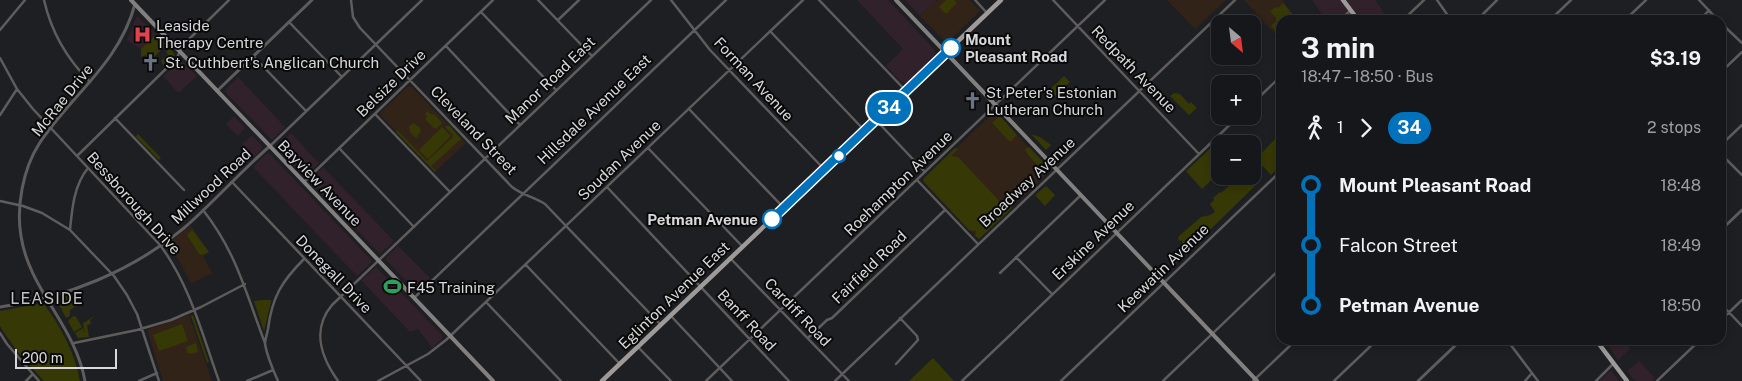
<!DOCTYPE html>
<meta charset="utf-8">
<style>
body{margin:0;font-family:"Public Sans",sans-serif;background:#1f2023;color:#f1f3f6;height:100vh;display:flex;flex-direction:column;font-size:19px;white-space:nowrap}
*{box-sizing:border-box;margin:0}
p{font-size:16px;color:#9e9fa2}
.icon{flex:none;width:28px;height:28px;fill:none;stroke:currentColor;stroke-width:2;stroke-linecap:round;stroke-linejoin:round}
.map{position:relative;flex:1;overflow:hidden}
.panel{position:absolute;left:1276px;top:15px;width:450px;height:330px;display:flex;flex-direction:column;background:#16171a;border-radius:15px;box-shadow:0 2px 8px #0003,0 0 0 1px #353639}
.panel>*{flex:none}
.badge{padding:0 10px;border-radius:16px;font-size:18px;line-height:32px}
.needle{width:32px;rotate:152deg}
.buttons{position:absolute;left:1211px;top:15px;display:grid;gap:10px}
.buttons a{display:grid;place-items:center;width:50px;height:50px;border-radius:10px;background:#16171a;box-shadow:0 2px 8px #0003,0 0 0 1px #353639;font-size:25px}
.scale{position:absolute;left:15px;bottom:12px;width:102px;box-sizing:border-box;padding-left:5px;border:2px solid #d8d8da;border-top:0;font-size:14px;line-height:18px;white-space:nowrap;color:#d8d8da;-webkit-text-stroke:4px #09090a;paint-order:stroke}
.map>.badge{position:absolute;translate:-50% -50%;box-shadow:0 0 0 2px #fff}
.legs{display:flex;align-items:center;gap:8px;height:55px;padding:0 25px;font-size:16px}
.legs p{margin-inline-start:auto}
.head{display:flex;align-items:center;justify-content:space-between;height:85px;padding:0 25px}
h1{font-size:28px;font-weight:700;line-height:38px}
ul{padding:0 25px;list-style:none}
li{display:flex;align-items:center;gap:18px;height:60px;font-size:19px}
li i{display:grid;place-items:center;width:8px;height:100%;margin:0 6px;background:currentColor}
li i::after{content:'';width:12px;height:12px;margin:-6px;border:4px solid;border-radius:50%;background:#16171a}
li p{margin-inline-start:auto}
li:first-child i{background:linear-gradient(#0000 50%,currentColor 0)}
li:last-child i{background:linear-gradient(currentColor 50%,#0000 0)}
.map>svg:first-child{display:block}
</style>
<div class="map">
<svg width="1742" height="381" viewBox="0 0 1742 381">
<rect width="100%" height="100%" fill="#1e1f22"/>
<!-- commercial -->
<path fill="#30212b" d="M857,0h31l46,49 1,6 -29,28 -5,-1 -15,-16 17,-17z
M905,0h31l1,1 -17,15z
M1312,0h63l14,20h-63z
M137,16l19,18 -15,15 -14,-9z
M181,60l16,16 -17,16h-3l-14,-16z
M238,77l47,50 -13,13 -46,-47 -1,-3z
M234,116l11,12 -7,8 -12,-12z
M291,133l28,30 -12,12 -4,-1 -26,-28z
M252,135l10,11 -1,4 -7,7 -12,-13z
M267,153l3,1 101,106v3l-14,13 -104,-109z
M323,167l71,74 -13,12h-2l-68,-71v-3z
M398,246l32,32 -14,13 -30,-31 1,-4z
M376,267l67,69 -1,3 -10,9 -14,-19 -8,3 -49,-52z
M1610,340h14l6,9 -12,11 -11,-16z
M1639,361l16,17 -3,3h-17l-8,-10z
M1611,370l8,11h-20z"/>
<!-- education -->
<path fill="#312317" d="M938,0h32l10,11 -33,32 -27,-27z
M1167,0h59l-31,29z
M1244,0h38l12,16 -5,4h-8v8l-6,6z
M408,86l4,1 54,56 -31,29 -55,-57 1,-3z
M994,112l6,4 50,55 -71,68 -10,-9 -46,-50z
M191,225l18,27 -6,4 9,17 -21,11 -12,-24 -13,-13 1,-3z
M189,315l23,66h-49l-16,-51z"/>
<!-- green -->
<path fill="#363905" d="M946,0h8l3,3 -11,11 -7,-7z
M1283,3l10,12 -5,5h-7v7l-5,5 -5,-6 5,-5v-3l-6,-7 6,-4 2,1z
M156,34l13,13 -7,2 -12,12 -4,-6 -5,2v-8z
M170,48l5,7 -11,11 -3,-5 7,-7 -2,-2z
M1064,76l6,6 -14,14 -7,-6z
M1174,93l6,1 9,10 2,-2 6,6 -8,7 -19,-19z
M427,111l5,4 2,-1 8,9 -6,6 -2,-1 -8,-8 1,-4 -2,-2z
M1000,116l17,19 -6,6h-2l-17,-18z
M412,124h3l5,4 1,3 -5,7 -6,-6 -1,-5z
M449,125l12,14 -30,27 5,5 -1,1 -39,-40 1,-2 30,31 26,-24v-2l-8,-8z
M442,127l9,9 -23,23 -9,-9z
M1281,133v32l-10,10 -15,-16z
M138,134l23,24 -2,2 -9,-9 1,-1h-2l-13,-13z
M1031,134l9,3 11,8 -5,5z
M1029,147l20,21 1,1 -10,4v-6c-6,-5 -12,-11 -15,-18z
M955,148l3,1 -7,7 7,1 47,50 4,-2 3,3 -33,31 -4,-3 1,-5 -7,-1 -46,-49 1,-3z
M1211,148l9,10v14l-18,17 -16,-18z
M1240,176h9l8,8 -83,81 -4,-4 12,-12v-9l-3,1 -1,-4 23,-20 9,-2 5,-3 -5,-8 4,-4 -1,-2 7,-6 1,1z
M1046,186l9,9 -10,11 -10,-11z
M192,230l17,22 -6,3 -4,-1 -12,-19z
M70,294l1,2 -3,2 3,4 2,-1 3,5 -6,4v6l-4,2 -10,-19z
M262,300h9v2l-7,29 -10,-30z
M43,303c17,22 32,50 37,78h-36l-24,-26 -17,-24 -3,-5v-15z
M193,315l16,47 -2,1 -16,-47z
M73,316l3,1 6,10 -8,5 -6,-11z
M93,317h1l-4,3 1,4 -4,1 2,12 -11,1 -3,-5 8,-5 2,6 -2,-11z
M182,324l6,17 -29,10 -6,-16z
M196,343l2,9 -8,2 -3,-1 -1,-6z
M933,358l21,23h-45z"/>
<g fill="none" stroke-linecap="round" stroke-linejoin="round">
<!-- minor -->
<path stroke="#5e5c5c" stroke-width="2.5" d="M44,0c7,31 23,59 46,82
M351,0l2,17 7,11 152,159c10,8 22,10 33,17l115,120
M538,0l54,56
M671,0l39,50 113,118
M819,0l86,90
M975,0l12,13
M1053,0l146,154
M1437,0l14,20
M1699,0l19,20
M481,12l75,78
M558,20l21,-20
M1340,20l10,-9
M1403,20l21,-20
M1477,20l20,-20
M1550,20l21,-20
M1625,20l21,-20
M1700,20l9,-10
M289,22l53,55
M1721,23l21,20
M0,30l25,-30
M770,31l94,99
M446,46l74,79
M254,57l52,54
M0,58l17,31 16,20 127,136c30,40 42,89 59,136
M1721,72l21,-20
M1252,104l29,-28
M689,109l94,98
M375,114l75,78
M0,115l17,-26
M115,118l69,72
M876,120l49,52
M1721,145l21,-20
M270,146l152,-146
M339,148l75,79
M648,148l94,98
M1721,154l21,21
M77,156l100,-98 5,-12 47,-46
M917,180l61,64
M232,182l189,199
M304,182l189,-182
M607,187l182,194
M0,201l23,5 19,7 28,17 44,46 13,19 10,19 22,67
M203,210c34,43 43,84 62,133
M70,230c2,-21 4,-45 18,-62
M1016,257l36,37
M730,258l119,123
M526,265l93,98
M1000,273l81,-78
M414,298l312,-298
M486,302l75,79
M1721,304l21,22
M671,316l61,65
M1721,320l21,-20
M0,333l7,11 32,37
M808,338l19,-18 5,-2 113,-108
M1448,340l6,6
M1507,340l31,41
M74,343l63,-13 34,-10 30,-13 44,-23
M638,347l33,34
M896,364l22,-24 -1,-4 -17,-18
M26,381l6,-6
M139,381l18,-8
M247,381l26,-11
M278,381c-5,-11 -11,-25 -13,-37 0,-4 2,-10 3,-15 4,-32 14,-48 36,-70
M338,381c-17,-24 -27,-51 -6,-76l319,-305
M378,381l50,-27 18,-14 357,-340
M706,381l399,-381
M835,381l400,-381
M962,381l277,-265
M1061,381l220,-210
M1163,381l118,-113
M1253,381l43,-41
M1334,381l43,-41
M1525,381l7,-8
M1596,381l17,-17
M1657,381l43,-41"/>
<!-- tertiary -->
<path stroke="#5e5c5c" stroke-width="3" d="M217,91l95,-91
M1721,230l21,-20
M0,307c66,-9 132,-36 184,-79 30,-26 56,-56 86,-82
M1600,345l6,-5
M85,381c-10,-56 -56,-91 -64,-145 -5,-29 2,-67 18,-92 32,-49 80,-80 96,-140
M1418,381l43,-41"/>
<!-- secondary -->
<path stroke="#827f7f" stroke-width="4" d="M131,0l362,381
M896,0l361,381"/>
<!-- primary -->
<path stroke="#9e9a99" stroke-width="4.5" d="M1343,0l15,20
M1596,340l31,41
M602,381l399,-381"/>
</g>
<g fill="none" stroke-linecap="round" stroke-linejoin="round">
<defs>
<path id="line-1" d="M772,219l179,-171"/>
</defs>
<!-- line-1 casing -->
<use href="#line-1" stroke="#fff" stroke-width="11"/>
<!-- line-1 -->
<use href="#line-1" stroke="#0072bc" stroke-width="8"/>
</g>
<!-- icons -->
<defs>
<symbol id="hospital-bare" viewBox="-9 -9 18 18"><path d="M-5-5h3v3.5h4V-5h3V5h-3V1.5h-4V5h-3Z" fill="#e0444e" stroke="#09090a" stroke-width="2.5" paint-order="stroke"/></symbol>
<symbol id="church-bare" viewBox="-9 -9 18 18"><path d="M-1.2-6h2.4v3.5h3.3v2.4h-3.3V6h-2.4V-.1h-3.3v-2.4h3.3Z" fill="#6b7280" stroke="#09090a" stroke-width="2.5" paint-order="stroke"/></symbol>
<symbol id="stadium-bare" viewBox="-9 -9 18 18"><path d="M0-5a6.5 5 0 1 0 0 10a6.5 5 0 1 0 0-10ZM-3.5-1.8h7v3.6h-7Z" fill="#2e9e5b" stroke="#09090a" stroke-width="2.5" paint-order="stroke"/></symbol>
</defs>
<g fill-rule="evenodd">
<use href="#hospital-bare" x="130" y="22" width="25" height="25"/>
<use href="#church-bare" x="138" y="50" width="25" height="25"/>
<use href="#church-bare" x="960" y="88" width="25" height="25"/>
<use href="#stadium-bare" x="380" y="274" width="25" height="25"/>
</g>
<!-- markers -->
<g fill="#fff" stroke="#0072bc" stroke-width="2.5">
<circle cx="951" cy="48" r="9"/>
<circle cx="839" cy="156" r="6"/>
<circle cx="772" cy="219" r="9"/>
</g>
<g text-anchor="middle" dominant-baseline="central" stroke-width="4" stroke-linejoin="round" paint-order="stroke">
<!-- poi labels -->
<g font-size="15" fill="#d8d8da" stroke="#09090a" text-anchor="start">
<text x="156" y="25">Leaside<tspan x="156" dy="17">Therapy Centre</tspan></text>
<text x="165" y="62">St. Cuthbert's Anglican Church</text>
<text x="986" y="92">St Peter's Estonian<tspan x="986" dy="17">Lutheran Church</tspan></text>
<text x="407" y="287">F45 Training</text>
</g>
<!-- stop labels -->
<g font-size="15" font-weight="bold" fill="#d8d8da" stroke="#09090a" text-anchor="start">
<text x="965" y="39">Mount<tspan x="965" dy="17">Pleasant Road</tspan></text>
<text x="758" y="219" text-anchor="end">Petman Avenue</text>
</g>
<!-- street labels -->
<g font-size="15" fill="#d8d8da" stroke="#09090a">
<text transform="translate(1134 69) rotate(46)">Redpath Avenue</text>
<text transform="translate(754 79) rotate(47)">Forman Avenue</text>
<text transform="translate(550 80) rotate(-44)">Manor Road East</text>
<text transform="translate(391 83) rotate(-44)">Belsize Drive</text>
<text transform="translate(62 100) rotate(-51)">McRae Drive</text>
<text transform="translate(594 109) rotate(-44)">Hillsdale Avenue East</text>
<text transform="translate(474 130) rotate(46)">Cleveland Street</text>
<text transform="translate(619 160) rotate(-44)">Soudan Avenue</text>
<text transform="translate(1027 182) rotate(-43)">Broadway Avenue</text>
<text transform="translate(320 183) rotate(46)">Bayview Avenue</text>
<text transform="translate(898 183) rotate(-44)">Roehampton Avenue</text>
<text transform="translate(211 186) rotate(-43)">Millwood Road</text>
<text transform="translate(134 203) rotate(48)">Bessborough Drive</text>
<text transform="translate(1093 240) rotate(-44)">Erskine Avenue</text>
<text transform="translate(869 267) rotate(-44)">Fairfield Road</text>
<text transform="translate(1163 268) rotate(-44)">Keewatin Avenue</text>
<text transform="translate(334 274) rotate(46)">Donegall Drive</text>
<text transform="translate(674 295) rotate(-44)">Eglinton Avenue East</text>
<text transform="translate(798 312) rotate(46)">Cardiff Road</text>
<text transform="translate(747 320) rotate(47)">Banff Road</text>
</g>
<!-- neighbourhood labels -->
<g font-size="16" letter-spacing="1" fill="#c1c2c5" stroke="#09090a">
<text x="47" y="298">LEASIDE</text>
</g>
</g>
</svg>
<div class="buttons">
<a><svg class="needle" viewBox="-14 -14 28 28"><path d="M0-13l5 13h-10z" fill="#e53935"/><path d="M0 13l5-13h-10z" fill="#9e9fa2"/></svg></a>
<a>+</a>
<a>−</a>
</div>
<div class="scale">200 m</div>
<b class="badge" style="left:889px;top:108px;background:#0072bc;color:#fff">34</b>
<section class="panel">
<div class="head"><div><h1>3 min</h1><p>18:47 – 18:50 · Bus</p></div><b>$3.19</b></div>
<div class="legs"><svg class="icon" aria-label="walk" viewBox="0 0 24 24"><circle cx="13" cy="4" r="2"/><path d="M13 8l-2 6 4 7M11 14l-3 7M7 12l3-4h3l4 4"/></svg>1<svg class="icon" aria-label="forward" viewBox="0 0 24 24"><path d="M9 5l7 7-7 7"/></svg><b class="badge" style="background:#0072bc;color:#fff">34</b><p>2 stops</p></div>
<ul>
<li><i style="color:#0072bc"></i><b>Mount Pleasant Road</b><p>18:48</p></li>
<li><i style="color:#0072bc"></i><span>Falcon Street</span><p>18:49</p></li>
<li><i style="color:#0072bc"></i><b>Petman Avenue</b><p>18:50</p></li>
</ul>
</section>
</div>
